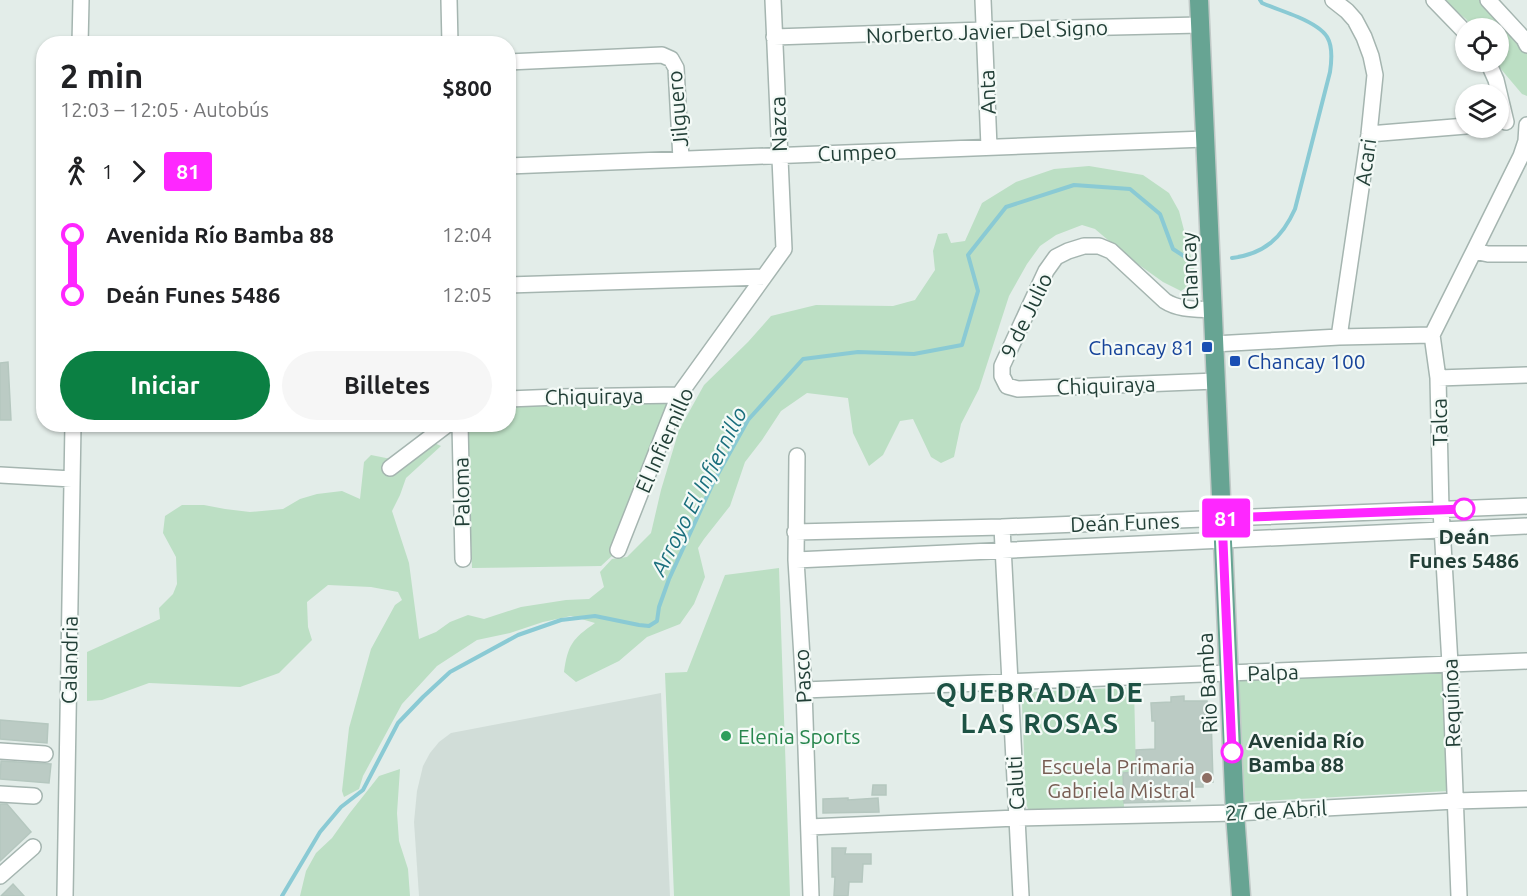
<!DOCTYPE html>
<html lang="es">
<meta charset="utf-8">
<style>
body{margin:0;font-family:Ubuntu,sans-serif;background:#f6f6f6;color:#202124;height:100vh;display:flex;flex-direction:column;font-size:22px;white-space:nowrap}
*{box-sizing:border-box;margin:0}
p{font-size:20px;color:#757577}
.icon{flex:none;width:33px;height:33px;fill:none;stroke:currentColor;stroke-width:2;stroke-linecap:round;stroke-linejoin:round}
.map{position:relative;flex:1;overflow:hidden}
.details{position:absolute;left:36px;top:36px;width:480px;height:396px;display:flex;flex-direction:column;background:#fff;border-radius:24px;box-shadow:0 2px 4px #0004}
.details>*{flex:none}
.badge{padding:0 12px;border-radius:4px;font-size:21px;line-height:39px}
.fabs{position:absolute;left:1455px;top:18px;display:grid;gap:12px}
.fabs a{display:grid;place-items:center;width:54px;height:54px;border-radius:50%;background:#fff;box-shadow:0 2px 4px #0004;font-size:30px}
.map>.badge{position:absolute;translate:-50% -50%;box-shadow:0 0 0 3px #fff}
.legs{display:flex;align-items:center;gap:9px;height:66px;padding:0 24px;font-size:20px}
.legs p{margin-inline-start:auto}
.headline{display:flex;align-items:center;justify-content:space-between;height:102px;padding:0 24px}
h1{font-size:33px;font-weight:600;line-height:45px}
.primary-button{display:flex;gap:12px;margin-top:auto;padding:12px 24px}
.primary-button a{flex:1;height:69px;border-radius:36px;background:#0b8043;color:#fff;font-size:24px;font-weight:600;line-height:69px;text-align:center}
.primary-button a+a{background:#f6f6f6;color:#202124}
ul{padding:0 24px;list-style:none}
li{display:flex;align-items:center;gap:21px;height:60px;font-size:22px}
li i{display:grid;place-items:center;width:9px;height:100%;margin:0 8px;background:currentColor}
li i::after{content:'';width:15px;height:15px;margin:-8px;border:4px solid;border-radius:50%;background:#fff}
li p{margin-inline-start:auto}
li:first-child i{background:linear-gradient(#0000 50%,currentColor 0)}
li:last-child i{background:linear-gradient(currentColor 50%,#0000 0)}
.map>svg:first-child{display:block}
</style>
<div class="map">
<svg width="1527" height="896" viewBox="0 0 1527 896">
<rect width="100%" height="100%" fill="#e3ede9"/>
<!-- built -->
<path fill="#d1ddd8" d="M661,693l9,203h-251l-5,-74 3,-31 6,-25 7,-13 9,-11 12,-9z"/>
<!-- green -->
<path fill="#bcdfc4" d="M1442,0h41l44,51v45l-5,-2 -27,-32h3v-34h-25l-7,-9z
M1089,166l54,9 26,18 10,18 18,69 -16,11 -18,-9 -35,-25 -33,-28 -13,-4 -26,10 -16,11 -13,18 -18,32 -30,93 -18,35 -7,33 -13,6 -10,-6 -18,-38 -13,2 -17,34 -14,11 -16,-33 -5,-35 -41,-5 -26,18 -19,29 -17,22 -15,44 -26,33 -6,9 7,29 -11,27 -14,20 -33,13 -28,24 -43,21 -12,-10c4,-27 8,-33 31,-49l-24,-7 -28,6 -33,11 -33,7 -40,26 -35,38 -39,72 -4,13 -15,8 -2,-6 7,-63 22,-79 24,-44 7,-5 -4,-8 -27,-5 -43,-2 -21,17 1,25 4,13 -33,33 -39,14 -91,-4 -47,17 -15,1v-49l73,-33 -1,-11 14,-14 4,-10 -1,-27 -13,-24 2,-17 17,-11h22l21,4 25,3 33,-3 17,-10 17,-5 25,-3 18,8 4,-37 7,-7 25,5 36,-18 9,4 -35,32 -6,17 -8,16 17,52 10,76 17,-7 14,-10 18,-7 16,4 37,-12 45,-7 23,-1 15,-12 -4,-15 12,-13 15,-2 24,-24 10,-43 18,-60 25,-45 44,-43 23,-26 45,-11 77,1 22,-6 20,-30 -2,-19 5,-17 9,-1 4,10 14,-2 17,-38 34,-21 38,-13z
M670,403l-56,151 -13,12 -129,2 -5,-143 41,-1 1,-19z
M779,568l11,328h-116l-9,-223 22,-1 38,-97z
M1443,670l6,121 -205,11 -6,-122z
M1134,687l2,85 -13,1 1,35 -90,2 -6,-1 -2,-6 -4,-99 3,-7 7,-5z
M400,769l-3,44 2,28 9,28 2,27h-110l6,-25 10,-18 16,-15 17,-24 30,-38z"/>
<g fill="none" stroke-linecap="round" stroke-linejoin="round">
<!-- stream -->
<path stroke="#8acad4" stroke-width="4" d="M1232,258c32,-4 50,-20 63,-49l35,-137c5,-33 -2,-42 -32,-55 -12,-5 -24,-9 -36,-14l-2,-3
M282,896l38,-64 21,-25 22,-17 35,-67 25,-26 27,-25 68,-37 43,-15 34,-4 44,9 10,1 8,-5 2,-14 10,-28 45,-98 34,-61 55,-61 55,-7 56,2 48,-9 16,-54 -10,-36 38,-48 68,-22 56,4 30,25 13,35 20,13"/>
</g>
<!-- building -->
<path fill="#bbcbc4" stroke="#b5c7bf" stroke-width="1.5" d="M8,362l3,58h-11v-57z
M1184,696v5h23l1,13h3l2,68 -10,1v4h-14l1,14 -66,2 -1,-30 13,-1v-22l19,-1v-28h-3l-1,-18 20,-1v-5z
M0,720l48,4 -1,19 -47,-4z
M1,761l50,3 -2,19 -49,-4z
M873,785h13v10h-14z
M848,798v2l30,-2 1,14 -56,1v-14z
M0,804h7l24,28 -31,29z
M832,848h14l-1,6h26v10h-8l-1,18h-13l-1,14h-14l1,-19h-3z
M13,884l11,12h-23z"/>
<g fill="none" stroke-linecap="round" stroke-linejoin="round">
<defs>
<path id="minor" d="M449,0l1,44
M983,0l6,147
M1333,0l14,11 8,9 9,17 7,19 4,19 -6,59 -30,203
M1434,0l32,33
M1488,0l36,39 3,6
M774,37l210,-7 216,-5
M80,44l1,-44
M508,62l154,-7 9,4 5,9 5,91
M1488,62l8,18 10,42
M1369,134l97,-8
M508,166l697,-27
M1474,251l47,-95 5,-15 1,-16
M508,285l256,-8
M1213,310c-17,-1 -34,0 -48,-9l-54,-50 -12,-5h-15l-16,5 -12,6 -10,14 -44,95v10l5,10 11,3 198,-8
M1432,335l6,43 3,132 9,154 9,232
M1214,344l125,-7 93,-2 42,-84 14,3h39
M1438,378l89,-3
M508,399l50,-2 121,-2
M460,424l3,135
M797,456l-1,104 8,130 7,206
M390,468l58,-44
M0,475l72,4
M1002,527l19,369
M795,532l207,-5 525,-21
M618,550l61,-155 105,-146 -11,-249
M796,560l731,-34
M804,690l723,-29
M0,751l45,3
M0,794l34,2
M809,827l208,-9 218,-5 220,-12 72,-2
M0,876l33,-29
M65,896l8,-472"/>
<path id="major" d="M1199,0l36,813 6,83"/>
</defs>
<!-- minor casing -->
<use href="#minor" stroke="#a5b5b0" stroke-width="18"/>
<!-- major casing -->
<use href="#major" stroke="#c1c9c7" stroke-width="21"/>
<!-- minor -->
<use href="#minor" stroke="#fff" stroke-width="15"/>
<!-- major -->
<use href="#major" stroke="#67a493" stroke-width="18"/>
</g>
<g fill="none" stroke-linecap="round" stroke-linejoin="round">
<defs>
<path id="line-1" d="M1232,752l-10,-234 242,-9"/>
</defs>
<!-- line-1 casing -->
<use href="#line-1" stroke="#fff" stroke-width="14"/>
<!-- line-1 -->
<use href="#line-1" stroke="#fe27ff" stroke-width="9"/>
</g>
<!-- markers -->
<g fill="#1a4fb4" stroke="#f4faf7" stroke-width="2">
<rect x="1201" y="341" width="12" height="12" rx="3"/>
<rect x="1229" y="355" width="12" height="12" rx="3"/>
</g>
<g fill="#fff" stroke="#fe27ff" stroke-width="3">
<circle cx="1464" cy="509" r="10"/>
<circle cx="1232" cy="752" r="10"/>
</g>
<circle fill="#2e9e5b" stroke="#f4faf7" stroke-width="2" cx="726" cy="736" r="6"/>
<circle fill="#8d6e63" stroke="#f4faf7" stroke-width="2" cx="1207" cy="778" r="6"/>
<g text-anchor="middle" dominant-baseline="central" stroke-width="4.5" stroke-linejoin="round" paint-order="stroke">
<!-- street labels -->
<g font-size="21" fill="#223f37" stroke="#f4faf7">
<text transform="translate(987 31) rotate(-2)">Norberto Javier Del Signo</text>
<text transform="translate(987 92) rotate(-92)">Anta</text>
<text transform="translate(677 109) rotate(-95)">Jilguero</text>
<text transform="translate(778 124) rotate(-92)">Nazca</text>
<text transform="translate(857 152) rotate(-2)">Cumpeo</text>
<text transform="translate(1365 162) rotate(-82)">Acari</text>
<text transform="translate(1189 271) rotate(-92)">Chancay</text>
<text transform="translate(1026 315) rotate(-64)">9 de Julio</text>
<text transform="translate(1106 385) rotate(-2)">Chiquiraya</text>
<text transform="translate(594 396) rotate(-1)">Chiquiraya</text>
<text transform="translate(1439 422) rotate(-91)">Talca</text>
<text transform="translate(664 440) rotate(-66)">El Infiernillo</text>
<text transform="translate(461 492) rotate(-91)">Paloma</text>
<text transform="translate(1125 522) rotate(-2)">Deán Funes</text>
<text transform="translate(69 660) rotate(-89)">Calandria</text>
<text transform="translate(1273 672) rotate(-2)">Palpa</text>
<text transform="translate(802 676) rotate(-93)">Pasco</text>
<text transform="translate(1207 683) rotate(-93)">Rio Bamba</text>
<text transform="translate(1451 703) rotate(-92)">Requínoa</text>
<text transform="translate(1015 783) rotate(-93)">Caluti</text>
<text transform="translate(1276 810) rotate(-3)">27 de Abril</text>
</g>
<!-- transit labels -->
<g font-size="21" fill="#164399" stroke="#f4faf7" text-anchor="end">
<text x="1195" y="347">Chancay 81</text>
<text x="1247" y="361" text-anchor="start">Chancay 100</text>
</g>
<!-- stop labels -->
<g font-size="21" font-weight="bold" fill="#223f37" stroke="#f4faf7">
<text x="1464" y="536">Deán<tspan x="1464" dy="24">Funes 5486</tspan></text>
<text x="1248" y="740" text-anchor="start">Avenida Río<tspan x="1248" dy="24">Bamba 88</tspan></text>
</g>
<!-- leisure labels -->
<g font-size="21" fill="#27864d" stroke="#f4faf7" text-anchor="start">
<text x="738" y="736">Elenia Sports</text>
</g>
<!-- education labels -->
<g font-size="21" fill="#785e54" stroke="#f4faf7" text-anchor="end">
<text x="1195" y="766">Escuela Primaria<tspan x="1195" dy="24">Gabriela Mistral</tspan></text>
</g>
<!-- water labels -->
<g font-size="22" font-style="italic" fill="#1a6f7d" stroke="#f4faf7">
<text transform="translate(698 491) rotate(-63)">Arroyo El Infiernillo</text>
</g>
<!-- district labels -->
<g font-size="27" font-weight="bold" letter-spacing="1.5" fill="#1d5244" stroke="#f4faf7">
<text x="1040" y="692">QUEBRADA DE<tspan x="1040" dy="31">LAS ROSAS</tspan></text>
</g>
</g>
</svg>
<div class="fabs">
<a><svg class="icon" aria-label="locate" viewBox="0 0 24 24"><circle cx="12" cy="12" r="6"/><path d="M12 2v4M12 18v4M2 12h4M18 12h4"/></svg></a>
<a><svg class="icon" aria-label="layers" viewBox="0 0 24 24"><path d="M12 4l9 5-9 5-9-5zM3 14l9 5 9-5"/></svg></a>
</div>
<b class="badge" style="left:1226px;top:518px;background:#fe27ff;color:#fff">81</b>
<section class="details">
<div class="headline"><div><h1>2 min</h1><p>12:03 – 12:05 · Autobús</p></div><b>$800</b></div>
<div class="legs"><svg class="icon" aria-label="walk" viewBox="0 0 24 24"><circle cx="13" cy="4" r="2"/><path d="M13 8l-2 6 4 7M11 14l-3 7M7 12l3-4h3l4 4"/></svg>1<svg class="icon" aria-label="forward" viewBox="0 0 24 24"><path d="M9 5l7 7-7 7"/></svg><b class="badge" style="background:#fe27ff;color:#fff">81</b></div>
<ul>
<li><i style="color:#fe27ff"></i><b>Avenida Río Bamba 88</b><p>12:04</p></li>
<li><i style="color:#fe27ff"></i><b>Deán Funes 5486</b><p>12:05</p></li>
</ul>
<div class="primary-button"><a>Iniciar</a><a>Billetes</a></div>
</section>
</div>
